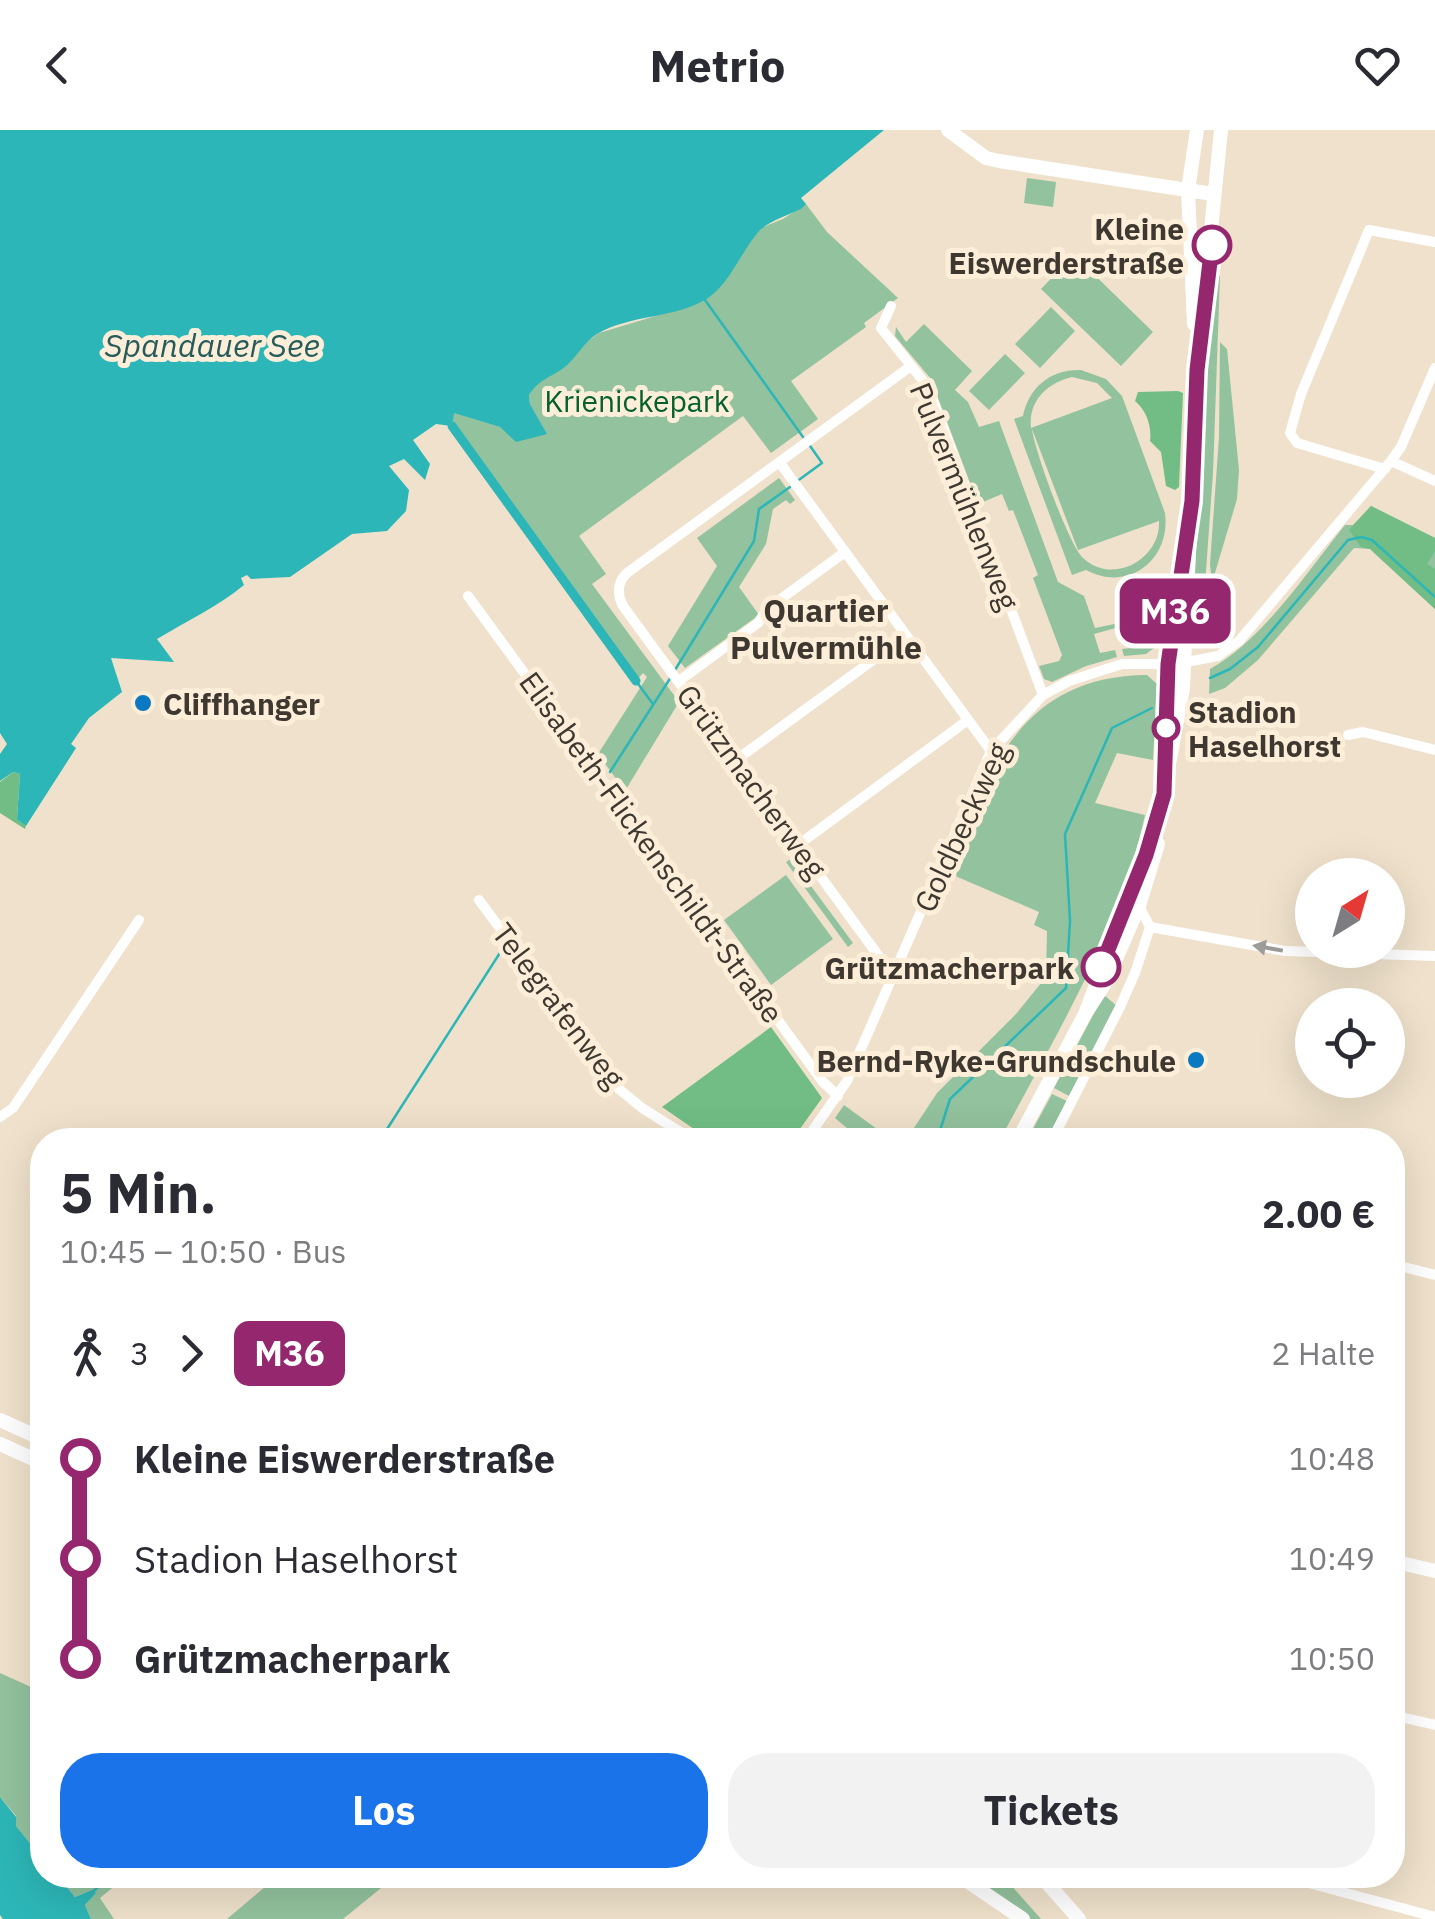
<!DOCTYPE html>
<html lang="de">
<meta charset="utf-8">
<style>
body{margin:0;font-family:"IBM Plex Sans",sans-serif;background:#f2f2f3;color:#2b2b33;height:100vh;display:flex;flex-direction:column;font-size:38px;white-space:nowrap}
*{box-sizing:border-box;margin:0}
p{font-size:32px;color:#7c7c81}
.icon{flex:none;width:55px;height:55px;fill:none;stroke:currentColor;stroke-width:2;stroke-linecap:round;stroke-linejoin:round}
.map{position:relative;flex:1;overflow:hidden}
.details{position:absolute;left:30px;top:998px;width:1375px;height:760px;display:flex;flex-direction:column;background:#fff;border-radius:40px;box-shadow:0 10px 40px #0002}
.details>*{flex:none}
.badge{padding:0 20px;border-radius:15px;font-size:35px;line-height:65px}
.needle{width:65px;rotate:37deg}
.controls{position:absolute;left:1295px;top:728px;display:grid;gap:20px}
.controls a{display:grid;place-items:center;width:110px;height:110px;border-radius:50%;background:#fff;box-shadow:0 10px 40px #0002;font-size:50px}
.map>.badge{position:absolute;translate:-50% -50%;box-shadow:0 0 0 5px #fff}
.legs{display:flex;align-items:center;gap:15px;height:110px;padding:0 30px;font-size:32px}
.legs p{margin-inline-start:auto}
.headline{display:flex;align-items:center;justify-content:space-between;height:170px;padding:0 30px}
h1{font-size:55px;font-weight:800;line-height:75px}
.primary-button{display:flex;gap:20px;margin-top:auto;padding:20px 30px}
.primary-button a{flex:1;height:115px;border-radius:40px;background:#1a73e8;color:#fff;font-size:40px;font-weight:800;line-height:115px;text-align:center}
.primary-button a+a{background:#f2f2f3;color:#2b2b33}
ul{padding:0 30px;list-style:none}
li{display:flex;align-items:center;gap:35px;height:100px;font-size:38px}
li i{display:grid;place-items:center;width:15px;height:100%;margin:0 12px;background:currentColor}
li i::after{content:'';width:25px;height:25px;margin:-12px;border:8px solid;border-radius:50%;background:#fff}
li p{margin-inline-start:auto}
li:first-child i{background:linear-gradient(#0000 50%,currentColor 0)}
li:last-child i{background:linear-gradient(currentColor 50%,#0000 0)}
header{display:flex;justify-content:space-between;align-items:center;height:130px;padding:0 30px;background:#fff;font-size:45px;font-weight:800}
.map>svg:first-child{display:block}
</style>
<header><svg class="icon" aria-label="back" viewBox="0 0 24 24"><path d="M15 5l-7 7 7 7"/></svg>Metrio<svg class="icon" aria-label="heart" viewBox="0 0 24 24"><path d="M12 20l-8-8c-3-5 5-10 8-4 3-6 11-1 8 4z"/></svg></header>
<div class="map">
<svg width="1435" height="1789" viewBox="0 0 1435 1789">
<rect width="100%" height="100%" fill="#efe1cb"/>
<!-- green -->
<path fill="#93c29e" fill-rule="evenodd" d="M1027,48l29,4 -3,25 -29,-4z
M806,74l21,28 71,66 -34,25 2,4 -75,54 27,38 -47,34 -28,-37 -164,120 27,38 -14,10 87,118 -54,89 -27,-37 49,-77 -4,-4 -7,8 -184,-255 1,-14 47,15 46,6 -16,-29 -1,-9 9,-15 27,-13 17,-22 17,-12 80,-24 84,-82 20,-8z
M1074,125l79,77 -32,34 -80,-77z
M1214,146h6l-7,197 -9,126 -12,33 -1,-24 7,-77 -3,-4 5,-10 5,-81 -1,-117z
M1051,177l24,24 -35,37 -25,-24z
M924,194l48,47 -17,19 13,12 11,25 20,-6 59,161 26,14 11,32 29,-6h36l-2,23 -12,9 -22,2 -2,-7 26,-3 -1,-22 -28,3 -25,7 6,19 15,-3 2,7 -31,9 -34,16 -8,-3 -5,-13 20,-5 3,-6 -29,-77 5,-3 -25,-65 -4,1 -7,-17 -24,10 -47,-125 -36,-43 1,-9 10,15z
M1220,212l7,7 12,121 -2,29 -25,84 -2,-19 9,-127z
M1005,224l20,19 -36,37 -20,-19z
M1081,240l25,9 16,17 43,117c6,46 -36,80 -79,57l-14,5 -58,-156 9,-3c6,-29 28,-47 58,-46zM1072,247l25,6 15,15 -81,30c-3,-27 16,-45 41,-51zM1032,299l46,121 81,-29c2,38 -46,65 -76,37 -14,-13 -49,-109 -51,-129z
M779,348l16,22 -5,4 -4,-4 -13,9 -7,35 -27,43 20,28 -74,53 -17,-22 49,-80 -20,-28z
M1371,376l64,32v71l-65,-60 -16,-1 -96,112 -33,28 -16,6 1,-25c54,-30 96,-96 135,-144h8z
M1147,545l10,9 -4,76 -36,-7 -22,50 50,12c-25,116 -90,221 -145,325h-101l9,-3 29,-44 79,-79 30,-37 1,-46 -13,-6 5,-13 -93,-40c43,-100 73,-196 201,-197z
M791,729l62,84 -5,4 -62,-85z
M786,745l47,64 -62,46 -47,-65z
M1104,865l13,11 -48,90 -15,-8z
M1052,964l15,7 -21,39h-19z
M844,975l44,32 5,3h-32l-26,-22z
M0,1543l42,19v166l-26,-32v-10l-16,-19z
M57,1745h23l9,11 13,-11h26l-28,23 14,21h-23l-6,-14 10,-11 -3,-4 -17,7z
M279,1745h118l-54,44h-116z
M966,1745h36l39,44h-12z"/>
<!-- forest -->
<path fill="#71bd85" d="M1178,261l5,2 -4,94 -4,3 -9,-4 -5,-34 -11,-11c2,-15 -4,-31 -15,-40l3,-9z
M1371,376l64,32v13l-8,13 8,5v40l-65,-60 -9,-2 -12,-17z
M13,642l7,2 -3,44 9,8 -1,3 -25,-16v-31z
M771,897l51,71 -30,42h-82l-48,-33z"/>
<!-- water -->
<path fill="#2db6b7" d="M0,0h884l-83,68 5,6 -5,5c-11,5 -33,13 -41,21 -19,21 -29,52 -52,68 -33,21 -77,16 -111,36 -14,9 -20,23 -32,33 -15,11 -26,12 -36,28l1,9 17,30 -31,8 -16,-15 -46,-14 -2,13 -16,-2 -23,16 17,24 -5,16 -21,-21 -15,7 20,24 -3,21 -19,20 -35,3 -62,43 -39,2 -4,-4 -6,3 3,7c-27,22 -57,36 -87,54l17,23 -63,-4 11,34 -33,26 -18,26 5,4 -50,78 -9,-7 3,-45 -7,-2 -13,9v-27l7,-10 -7,-11z
M0,1667l16,20v9l26,32v17h15l18,22 17,-7 4,3 -11,12 6,14h-88l-3,-4z"/>
<g fill="none" stroke-linecap="round" stroke-linejoin="round">
<!-- stream -->
<path stroke="#2db6b7" stroke-width="2.5" d="M705,170l98,137
M796,352l26,-19 -14,-20
M675,540l79,-129 5,-32 31,-22
M1210,548l20,-9 28,-22 90,-107 13,-3 11,3 63,57
M636,551l17,23
M610,642l61,-95
M380,1010l125,-195
M937,1010l13,-41 116,-111 4,-67 -5,-87 47,-106 40,-20
M91,1763l22,-18"/>
<!-- canal -->
<path stroke="#2db6b7" stroke-width="9" d="M452,296l184,255"/>
<!-- street -->
<path stroke="#fff" stroke-width="10" d="M891,176l-10,22 47,59 115,308
M1391,331l44,20
M780,333l211,288
M1385,339l-88,-26 -7,-10 11,-39 68,-164 66,12
M468,466l355,486 15,14
M1186,532l32,-6 21,-15 152,-180 10,-14 34,-79
M679,551l79,-58 9,-14 78,-57
M1348,605l15,-3 72,18
M736,630l170,-124
M798,715l170,-125
M479,770l140,189 23,19 51,32
M1150,797l135,24 150,5
M895,841l-12,-9 -260,-356c-6,-11 -6,-24 4,-33l284,-207
M0,987l13,-9 126,-188
M806,1010l41,-59 144,-330 52,-56 26,-14 53,-17h47
M1052,1010l68,-133 15,-34 15,-46 -11,-21
M1392,1134l43,11
M1392,1585l43,10
M1279,1745l156,42"/>
<!-- secondary -->
<path stroke="#fff" stroke-width="14" d="M948,0l38,28 13,3 214,33
M1194,194l-6,-134 9,-60
M1165,619l4,-85 11,-88
M1085,884l74,-195 24,-131 14,-318 24,-240
M1018,1010l67,-126 21,-32 33,-76 19,-62
M0,1290l42,19
M0,1314l42,19
M1392,1431l43,10
M958,1745l65,44
M1040,1745l39,44"/>
</g>
<!-- one-way arrows -->
<defs><path id="oneway-solid" d="M-6-.8H1V-3.2L6.5 0L1 3.2V.8H-6Z" transform="scale(2.5)"/></defs>
<use fill="#9e9c98" href="#oneway-solid" transform="translate(1268 818) rotate(-170)"/>
<g fill="none" stroke-linecap="round" stroke-linejoin="round">
<defs>
<path id="line-1" d="M1101,837l45,-112 18,-61 4,-130 24,-163 5,-131 15,-125"/>
</defs>
<!-- line-1 casing -->
<use href="#line-1" stroke="#fff" stroke-width="22"/>
<!-- line-1 -->
<use href="#line-1" stroke="#95276e" stroke-width="15"/>
</g>
<!-- markers -->
<g fill="#fff" stroke="#95276e" stroke-width="5">
<circle cx="1212" cy="115" r="18"/>
<circle cx="1166" cy="598" r="12"/>
<circle cx="1101" cy="837" r="18"/>
</g>
<g fill="#0b78c2" stroke="#fceed8" stroke-width="4">
<circle cx="143" cy="573" r="10"/>
<circle cx="1196" cy="930" r="10"/>
</g>
<g text-anchor="middle" dominant-baseline="central" stroke-width="10" stroke-linejoin="round" paint-order="stroke">
<!-- stop labels -->
<g font-size="30" font-weight="bold" fill="#3e3830" stroke="#fceed8" text-anchor="end">
<text x="1184" y="98">Kleine<tspan x="1184" dy="34">Eiswerderstraße</tspan></text>
<text x="1188" y="581" text-anchor="start">Stadion<tspan x="1188" dy="34">Haselhorst</tspan></text>
<text x="1074" y="837">Grützmacherpark</text>
</g>
<!-- park labels -->
<g font-size="30" fill="#03602d" stroke="#fceed8">
<text x="637" y="270">Krienickepark</text>
</g>
<!-- street labels -->
<g font-size="30" fill="#3e3830" stroke="#fceed8">
<text transform="translate(965 366) rotate(68)">Pulvermühlenweg</text>
<text transform="translate(752 651) rotate(54)">Grützmacherweg</text>
<text transform="translate(961 697) rotate(-65)">Goldbeckweg</text>
<text transform="translate(652 717) rotate(54)">Elisabeth-Flickenschildt-Straße</text>
<text transform="translate(559 875) rotate(53)">Telegrafenweg</text>
</g>
<!-- poi labels -->
<g font-size="30" font-weight="bold" fill="#3e3830" stroke="#fceed8" text-anchor="start">
<text x="163" y="573">Cliffhanger</text>
<text x="1176" y="930" text-anchor="end">Bernd-Ryke-Grundschule</text>
</g>
<!-- water labels -->
<g font-size="32" font-style="italic" fill="#265b5b" stroke="#fceed8">
<text x="212" y="215">Spandauer See</text>
</g>
<!-- neighbourhood labels -->
<g font-size="32" font-weight="bold" fill="#3e3830" stroke="#fceed8">
<text x="826" y="480">Quartier<tspan x="826" dy="37">Pulvermühle</tspan></text>
</g>
</g>
</svg>
<div class="controls">
<a><svg class="needle" viewBox="-14 -14 28 28"><path d="M0-13l5 13h-10z" fill="#e53935"/><path d="M0 13l5-13h-10z" fill="#7c7c81"/></svg></a>
<a><svg class="icon" aria-label="locate" viewBox="0 0 24 24"><circle cx="12" cy="12" r="6"/><path d="M12 2v4M12 18v4M2 12h4M18 12h4"/></svg></a>
</div>
<b class="badge" style="left:1175px;top:481px;background:#95276e;color:#fff">M36</b>
<section class="details">
<div class="headline"><div><h1>5 Min.</h1><p>10:45 – 10:50 · Bus</p></div><b>2.00 €</b></div>
<div class="legs"><svg class="icon" aria-label="walk" viewBox="0 0 24 24"><circle cx="13" cy="4" r="2"/><path d="M13 8l-2 6 4 7M11 14l-3 7M7 12l3-4h3l4 4"/></svg>3<svg class="icon" aria-label="forward" viewBox="0 0 24 24"><path d="M9 5l7 7-7 7"/></svg><b class="badge" style="background:#95276e;color:#fff">M36</b><p>2 Halte</p></div>
<ul>
<li><i style="color:#95276e"></i><b>Kleine Eiswerderstraße</b><p>10:48</p></li>
<li><i style="color:#95276e"></i><span>Stadion Haselhorst</span><p>10:49</p></li>
<li><i style="color:#95276e"></i><b>Grützmacherpark</b><p>10:50</p></li>
</ul>
<div class="primary-button"><a>Los</a><a>Tickets</a></div>
</section>
</div>
